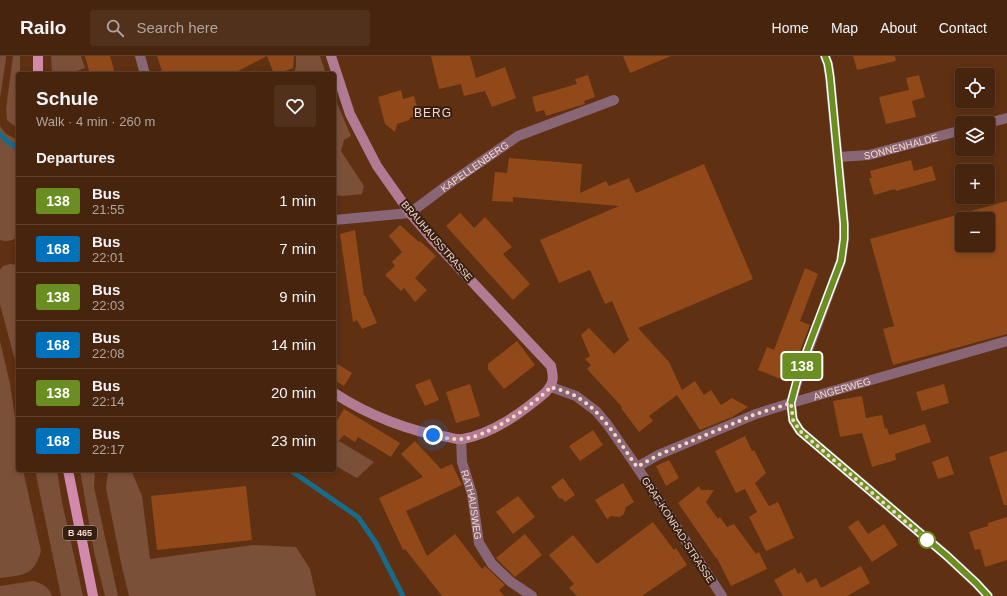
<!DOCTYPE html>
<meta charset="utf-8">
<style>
body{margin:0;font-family:Arial,sans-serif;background:#51301c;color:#f1f3f6;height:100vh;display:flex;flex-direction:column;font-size:15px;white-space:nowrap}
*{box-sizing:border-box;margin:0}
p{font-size:13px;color:#b0a49e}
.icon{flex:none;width:22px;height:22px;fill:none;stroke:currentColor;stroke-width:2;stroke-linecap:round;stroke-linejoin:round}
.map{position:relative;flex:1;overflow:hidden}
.details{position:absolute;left:16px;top:16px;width:320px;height:400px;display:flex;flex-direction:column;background:#47240e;border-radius:4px;box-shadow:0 2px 6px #0003,0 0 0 1px #5f412e}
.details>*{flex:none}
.badge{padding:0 8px;border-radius:3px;font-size:14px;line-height:26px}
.buttons{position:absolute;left:955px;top:12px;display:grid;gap:8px}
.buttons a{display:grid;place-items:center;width:40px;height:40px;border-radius:4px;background:#47240e;box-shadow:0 2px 6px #0003,0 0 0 1px #5f412e;font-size:20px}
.you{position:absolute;width:20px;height:20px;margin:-10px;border:3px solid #fff;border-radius:50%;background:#1a73e8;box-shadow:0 0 0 6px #1a73e833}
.map>.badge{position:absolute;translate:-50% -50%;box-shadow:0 0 0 2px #fff}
h2{padding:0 20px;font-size:15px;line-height:36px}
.round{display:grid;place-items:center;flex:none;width:42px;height:42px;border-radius:4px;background:#51301c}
.overview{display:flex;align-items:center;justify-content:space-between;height:68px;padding:0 20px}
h1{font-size:19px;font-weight:700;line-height:30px}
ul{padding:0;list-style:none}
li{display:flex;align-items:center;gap:12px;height:48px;padding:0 20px;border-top:1px solid #5f412e}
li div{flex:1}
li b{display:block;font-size:15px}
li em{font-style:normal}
li .badge{min-width:44px;font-weight:700;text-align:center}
header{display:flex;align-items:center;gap:24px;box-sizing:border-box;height:56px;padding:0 20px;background:#47240e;border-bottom:1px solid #5f412e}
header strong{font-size:19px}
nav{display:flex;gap:22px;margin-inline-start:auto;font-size:14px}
.search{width:280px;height:36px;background:#51301c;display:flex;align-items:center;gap:10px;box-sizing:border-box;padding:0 14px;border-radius:4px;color:#b0a49e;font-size:15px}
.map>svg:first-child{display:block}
</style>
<header>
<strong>Railo</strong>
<div class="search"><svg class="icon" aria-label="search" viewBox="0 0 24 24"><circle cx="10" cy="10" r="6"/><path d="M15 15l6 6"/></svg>Search here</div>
<nav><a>Home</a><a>Map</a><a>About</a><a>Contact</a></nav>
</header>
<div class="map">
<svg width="1007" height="540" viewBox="0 0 1007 540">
<rect width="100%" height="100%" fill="#5f3012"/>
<!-- green -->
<path fill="#7b5038" d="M0,0h6v3l-6,39z
M13,0h7v18h-2v55l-11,-9 -1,-11z
M51,0h30l4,12 -16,6h-17z
M296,0h24l6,18h-32l2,-8z
M334,40l17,40 -7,4 -3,11 23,35 -2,8 -19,2 -9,-1z
M0,70l6,8 12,6v96c-5,5 -11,6 -18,4z
M10,208l8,1v107l-18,-68v-34l3,-4z
M0,285l10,43 8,53v33h5l18,81c-7,25 -18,24 -41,27z
M339,385l35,21 -17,16 -23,-13v-19z
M35,414h22l5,32 21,94h-22z
M80,414h15l-1,17 24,109h-13l-11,-44z
M110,414h21l11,26 8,63 103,-14 43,2 14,22 6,27h-187l-8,-33 -15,-75 2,-16z
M33,525c9,2 16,6 19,15h-52v-10z"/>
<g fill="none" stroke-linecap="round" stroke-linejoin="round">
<!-- stream -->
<path stroke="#186b8b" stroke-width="5" d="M0,78l8,8 10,6
M290,414l68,47 18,26 27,53"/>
</g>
<!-- building -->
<path fill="#91491a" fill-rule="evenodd" d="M85,0h25l5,18h-25z
M157,0h137l-1,12 -15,6h-4l-7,-18 -35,18h-69z
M431,0h39l6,22 29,-11 11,31 -24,9 -7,-16 -21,5 -3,-12 -22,5z
M623,0h48l-41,17z
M853,0h42l1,5 -39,9z
M588,19l7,22 -11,4 1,3 -39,12 -2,-6 -8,2 -4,-15 45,-13 -2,-5z
M919,19l6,22 -13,4 4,16 -30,7 -7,-27 30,-7 -3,-12z
M401,34l2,9 11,-3 5,19 -10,3 1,2 -13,4 -2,8 -10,-8 -7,-27z
M509,102l73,6 -2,29 26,-12 3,5 20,-8 7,15 68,-29 49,115 -115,49 31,34 13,28 13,-9 9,14 7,-5 10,15 11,-7 16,9 -16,10 -32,13 -23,-35 -28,21 4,5 -14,11 -18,-24 1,-1 -35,-38 4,-4 -6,-6 5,-3 -9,-21 8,-7 25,26 15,-14 -17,-39 -7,3 -15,-34 -31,13 -19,-43 79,-34 -106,-9v5l-21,-1 3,-29 12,1z
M911,104l3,11 18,-5 4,14 -40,11 -1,-2 -21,6 -5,-17h3l-2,-7z
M1007,145v133l-114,31 -10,-36 11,-3 -24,-87zM962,163h26v26h-26z
M460,157l14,15 11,-11 27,30 -9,7 27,30 -17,16 -67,-74z
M400,169l19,17 1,-1 16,15 -21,22 12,12 -12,12 -11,-14 -3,3 -16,-16 10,-9 -3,-4 10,-10 -13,-16z
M355,174l9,66 1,-1 12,28 -15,6 -5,-9 -4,2 -13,-88z
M805,212l13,6 -18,47 10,4 -22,57 -30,-12 9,-23 7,3z
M517,285l18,24 -31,24 -16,-20v-5z
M334,306l18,11 -8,13 -10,-6z
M430,323l9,21 -14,6 -10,-21z
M470,328l10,32 -24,7 -10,-31z
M944,328l5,19 -27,8 -6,-19z
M862,340l4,22 16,-3 3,14 2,-1 2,7 36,-11 6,18 -36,12 1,6 -24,7 -10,-34 -22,4 -7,-36z
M344,353l56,34 -9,14 -33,-20 -3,5 -11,-7 -10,11v-21z
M593,374l10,15 -23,16 -11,-15z
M745,380l7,15 2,-1 12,23 -11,10 14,23 9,-4 16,36 -28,13 -17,-34 8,-5 -12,-23 -9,4 -21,-42z
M415,385l26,28 11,-5 10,21 -56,26 21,45 28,-22 27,35 3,-3 20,19 -6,5 5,6h-62l-37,-47 -2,1 -24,-52 44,-21 -22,-23z
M1007,395v54h-3l-15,-48z
M948,400l6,18 -16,5 -6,-17z
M669,404l10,18 -13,8 -10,-20z
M563,422l12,17 -10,7 -3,-4 -2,1 -9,-12z
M623,427l11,19 -8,5 -2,7 -4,3 -9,-1 -4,3 -12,-19z
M246,430l6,54 -95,10 -6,-54z
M699,430l2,4h13l-8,12 12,17 2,-2 7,10 7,-3 22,30 3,-2 8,17 -36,17 -14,-28h-1l-38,-55z
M518,440l17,21 -22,17 -17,-22z
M1007,461v43l-22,7 -5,-18 -5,1 -6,-18 19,-6v-3z
M858,464l10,14 16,-10 14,21 -26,17 -24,-35z
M653,466l21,28 2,-2 11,17 -45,31h-65l-8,-8 5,-4 -25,-29 24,-20 24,29z
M525,478l17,21 -27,22 -19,-19z
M861,510l9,17 -23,13h-64l-9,-16 21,-12 3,6 3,-2 6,11 9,-5 5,10z"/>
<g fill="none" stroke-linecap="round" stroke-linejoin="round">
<!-- street -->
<g stroke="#896676" stroke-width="10">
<path d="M140,0l5,18"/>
<path d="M825,0l3,8 2,13 14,147v15l-3,22 -40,108 -10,34 2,17 7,11 147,125 29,27 12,13"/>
<path d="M988,67l19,-5"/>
<path id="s1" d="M838,101l31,-2 93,-25"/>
<path id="s2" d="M334,164l76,-7 36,-27 72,-50 96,-36"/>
<path d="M551,331l25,9 20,15 11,13 30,43 85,129"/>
<path id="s3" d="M461,383l1,23 10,32 7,49 13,21 19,18 21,14"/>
<path id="s4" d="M637,411l21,-12 98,-41 35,-11 216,-62"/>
</g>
<!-- secondary -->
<path stroke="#b27b94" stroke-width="10" d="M331,0l19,58 27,52 33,47 23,27 118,126c3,13 3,17 -6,27 -24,20 -51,40 -82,46 -5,1 -11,-1 -15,-2 -38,-5 -82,-23 -114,-44"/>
<!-- primary -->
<path stroke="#d18aac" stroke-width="10" d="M38,0v18
M68,414l25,126"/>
</g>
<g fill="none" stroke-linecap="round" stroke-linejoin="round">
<defs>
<path id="line" d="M825,0l3,8 2,13 14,147v15l-3,22 -41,108 -9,34 2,17 7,11 147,125 29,27 12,13"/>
</defs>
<!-- line casing -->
<use href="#line" stroke="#fff" stroke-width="9"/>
<!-- line -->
<use href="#line" stroke="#6b8e23" stroke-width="6"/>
<!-- walk -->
<path stroke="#f5d7c7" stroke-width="4" stroke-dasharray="0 7.2" d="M433,379c9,2 19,5 28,4 26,-1 71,-33 90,-52 8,3 18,5 26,10 27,16 42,45 60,70l21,-12 98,-41 35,-11 2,17 7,11 127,109"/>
</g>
<!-- markers -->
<circle fill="#fff" stroke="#6b8e23" stroke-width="2" cx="927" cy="484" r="8"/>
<g text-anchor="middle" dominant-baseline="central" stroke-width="4" stroke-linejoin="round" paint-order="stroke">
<!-- shield labels -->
<rect fill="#351f13" stroke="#bba091" stroke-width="1" x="63" y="470" width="34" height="14" rx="3"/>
<g font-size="9" font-weight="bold" fill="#f5d7c7">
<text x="80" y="477">B 465</text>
</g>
<!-- street labels -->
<g font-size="10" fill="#f5d7c7" stroke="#351f13">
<text stroke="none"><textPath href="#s1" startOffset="64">SONNENHALDE</textPath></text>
<text stroke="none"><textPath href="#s2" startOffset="156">KAPELLENBERG</textPath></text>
<text transform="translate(437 185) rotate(49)">BRAUHAUSSTRASSE</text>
<text stroke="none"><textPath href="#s4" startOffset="220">ANGERWEG</textPath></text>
<text stroke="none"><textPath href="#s3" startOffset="67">RATHAUSWEG</textPath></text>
<text transform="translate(678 474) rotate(57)">GRAF-KONRAD-STRASSE</text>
</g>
<!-- quarter labels -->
<g font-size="12" letter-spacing="1" fill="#f5d7c7" stroke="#351f13">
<text x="433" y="57">BERG</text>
</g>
</g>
</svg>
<div class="buttons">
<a><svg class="icon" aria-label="locate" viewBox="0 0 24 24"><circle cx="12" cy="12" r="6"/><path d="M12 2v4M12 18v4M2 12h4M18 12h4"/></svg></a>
<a><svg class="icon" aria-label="layers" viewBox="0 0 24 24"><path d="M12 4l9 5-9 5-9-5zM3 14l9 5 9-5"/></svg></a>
<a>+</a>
<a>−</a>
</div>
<div class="you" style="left:433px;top:379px"></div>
<b class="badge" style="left:802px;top:310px;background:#6b8e23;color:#fff">138</b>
<section class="details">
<div class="overview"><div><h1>Schule</h1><p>Walk · 4 min · 260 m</p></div><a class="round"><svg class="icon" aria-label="heart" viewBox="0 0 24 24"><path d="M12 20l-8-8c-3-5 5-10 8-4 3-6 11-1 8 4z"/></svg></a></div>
<h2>Departures</h2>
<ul>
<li><span class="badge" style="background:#6b8e23;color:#fff">138</span><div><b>Bus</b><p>21:55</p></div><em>1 min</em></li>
<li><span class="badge" style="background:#0072bc;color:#fff">168</span><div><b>Bus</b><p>22:01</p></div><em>7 min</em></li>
<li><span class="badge" style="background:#6b8e23;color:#fff">138</span><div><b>Bus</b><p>22:03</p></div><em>9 min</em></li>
<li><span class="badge" style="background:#0072bc;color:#fff">168</span><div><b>Bus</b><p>22:08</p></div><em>14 min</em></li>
<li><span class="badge" style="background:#6b8e23;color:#fff">138</span><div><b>Bus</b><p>22:14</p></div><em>20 min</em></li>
<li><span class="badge" style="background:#0072bc;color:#fff">168</span><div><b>Bus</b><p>22:17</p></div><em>23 min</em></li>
</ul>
</section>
</div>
